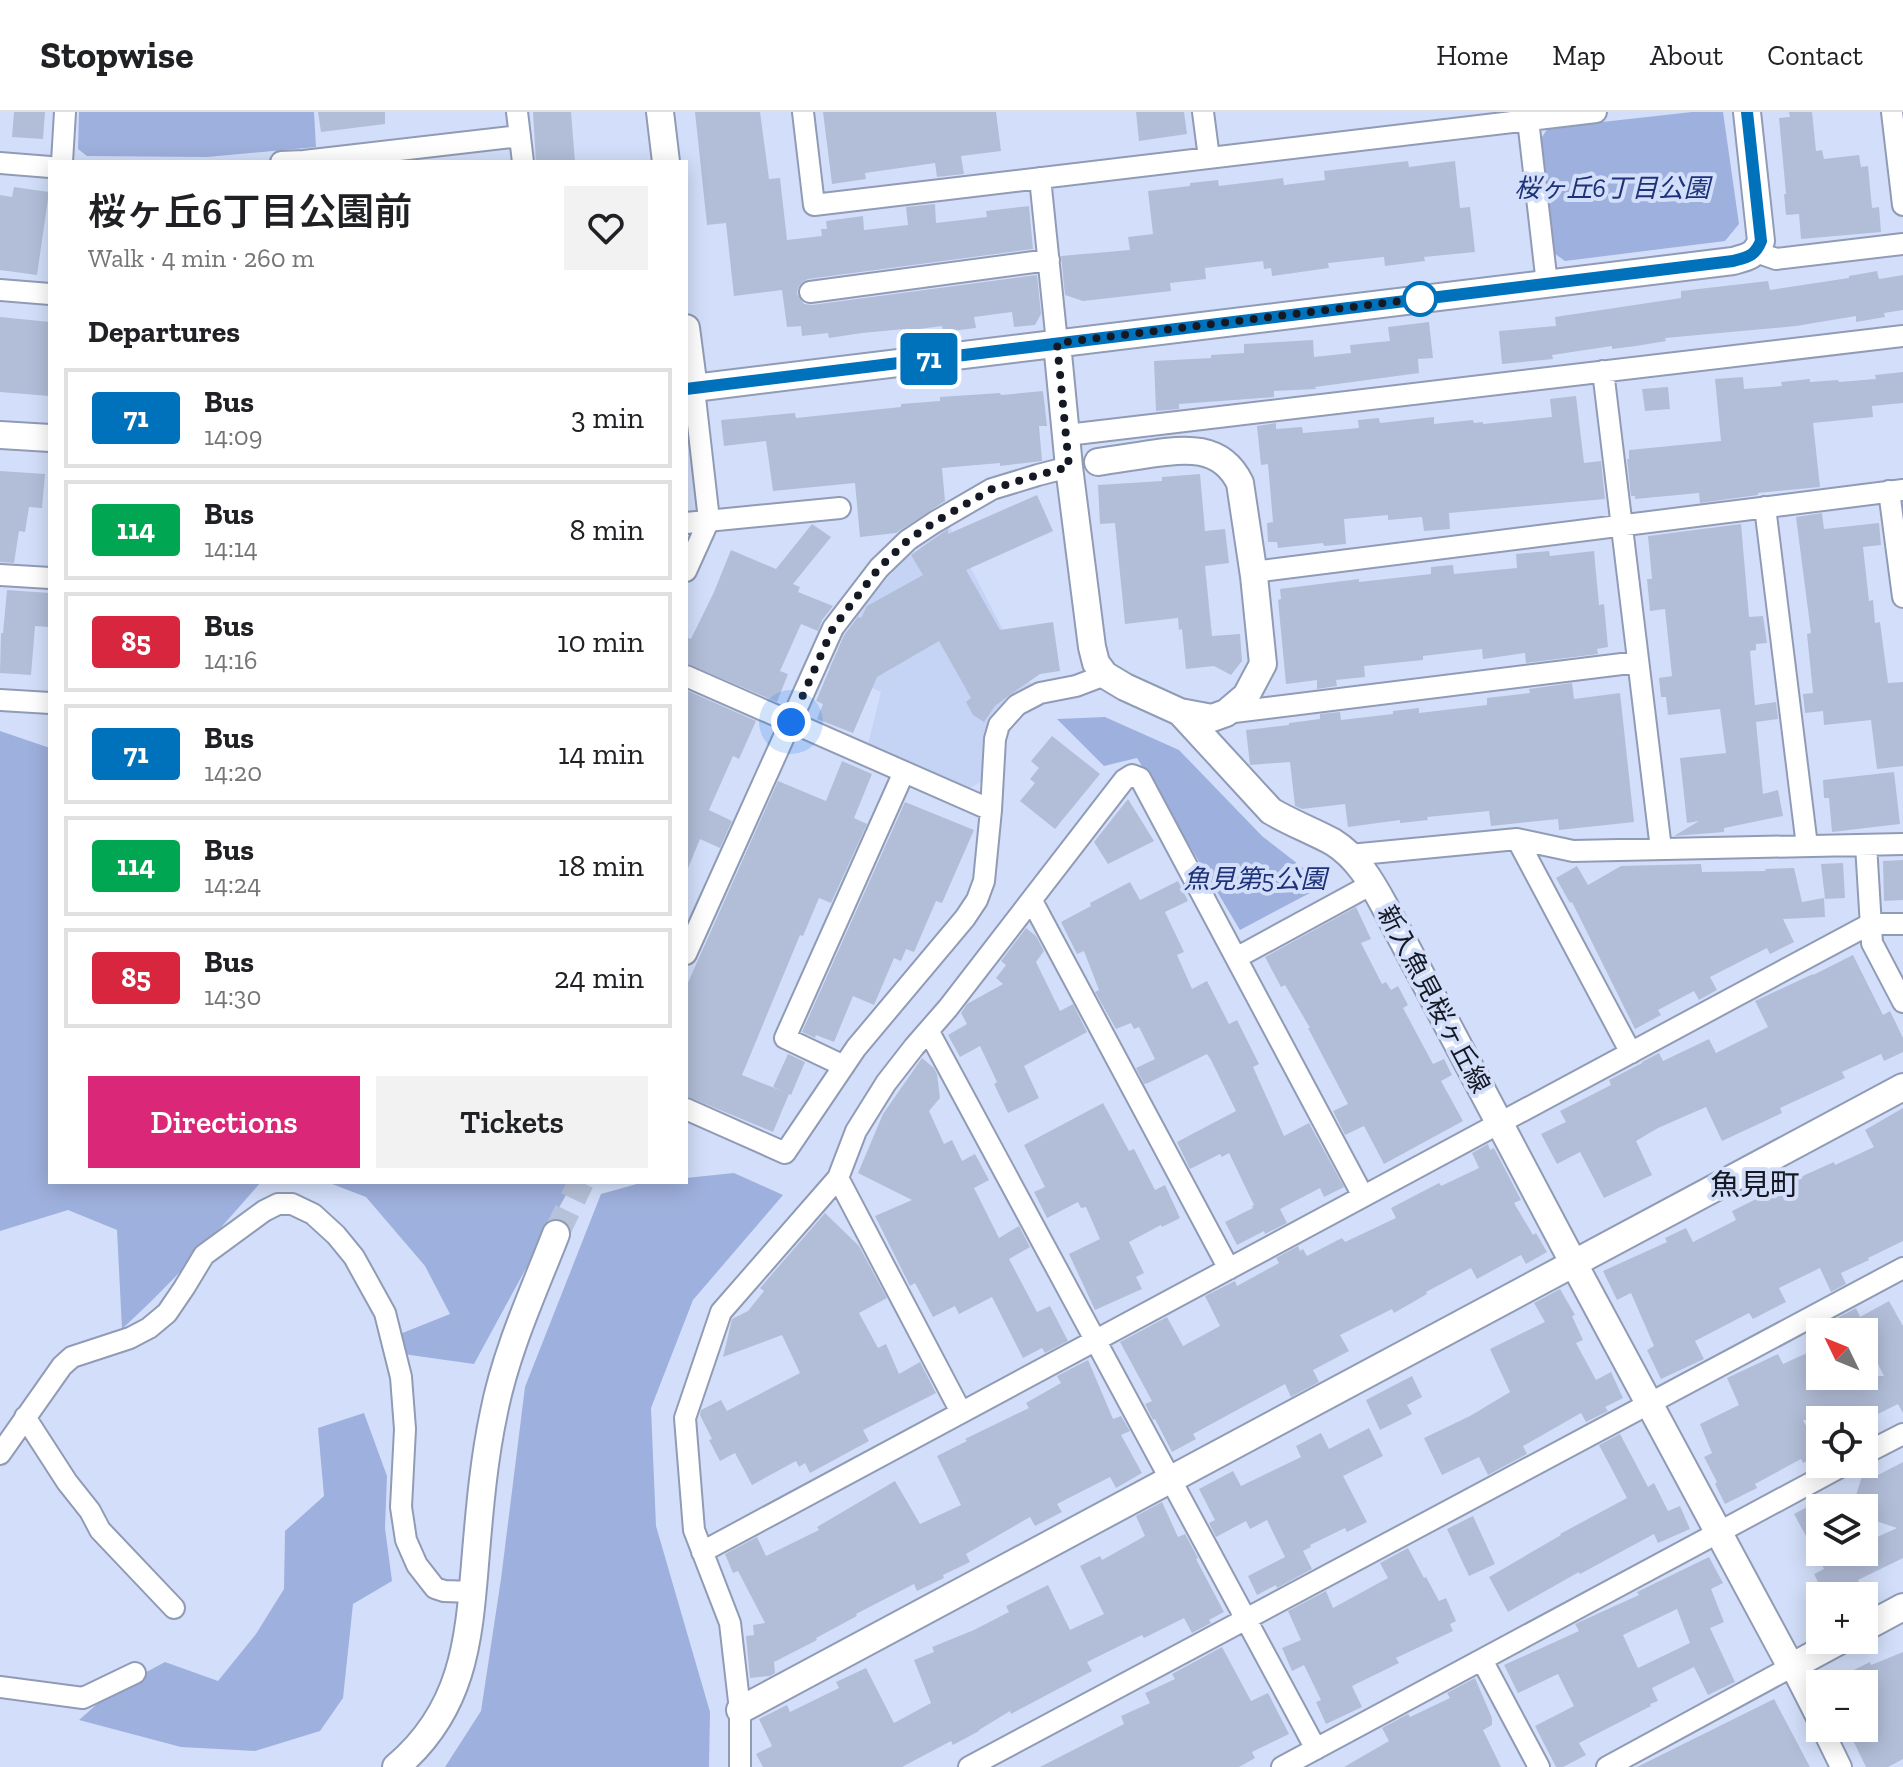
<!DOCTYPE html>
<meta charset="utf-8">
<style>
body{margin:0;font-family:"Zilla Slab","Noto Sans JP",serif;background:#f2f2f2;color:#202124;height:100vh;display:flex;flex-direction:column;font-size:30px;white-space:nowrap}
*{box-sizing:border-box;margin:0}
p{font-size:26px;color:#757577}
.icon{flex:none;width:44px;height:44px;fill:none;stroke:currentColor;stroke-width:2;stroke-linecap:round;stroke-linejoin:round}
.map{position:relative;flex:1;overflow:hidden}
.drawer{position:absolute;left:48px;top:48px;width:640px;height:1024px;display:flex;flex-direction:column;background:#fff;border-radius:0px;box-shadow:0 4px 20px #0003}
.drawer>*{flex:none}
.badge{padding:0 16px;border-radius:6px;font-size:28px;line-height:52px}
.needle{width:52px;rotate:313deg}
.fabs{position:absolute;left:1806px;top:1206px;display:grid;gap:16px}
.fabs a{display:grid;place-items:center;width:72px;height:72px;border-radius:0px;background:#fff;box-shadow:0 4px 20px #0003;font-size:40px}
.you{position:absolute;width:40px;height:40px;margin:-20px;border:6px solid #fff;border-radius:50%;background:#1a73e8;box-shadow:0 0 0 12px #1a73e833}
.map>.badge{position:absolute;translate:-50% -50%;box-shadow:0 0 0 4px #fff}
h2{padding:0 40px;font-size:30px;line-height:72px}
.round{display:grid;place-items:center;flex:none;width:84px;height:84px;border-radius:0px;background:#f2f2f2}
.head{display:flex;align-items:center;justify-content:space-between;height:136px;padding:0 40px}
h1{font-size:38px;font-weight:600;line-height:60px}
.primary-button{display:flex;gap:16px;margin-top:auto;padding:16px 40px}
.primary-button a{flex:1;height:92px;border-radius:0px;background:#db2777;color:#fff;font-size:32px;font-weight:600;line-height:92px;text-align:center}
.primary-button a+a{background:#f2f2f2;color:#202124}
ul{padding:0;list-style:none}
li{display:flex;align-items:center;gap:24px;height:100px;margin:0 16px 12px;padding:0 24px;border:4px solid #e0e0e0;border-radius:0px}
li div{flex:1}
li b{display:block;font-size:30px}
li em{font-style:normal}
li .badge{min-width:88px;font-weight:700;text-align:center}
header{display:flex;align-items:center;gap:48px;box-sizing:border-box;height:112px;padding:0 40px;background:#fff;border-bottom:2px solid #e0e0e0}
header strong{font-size:38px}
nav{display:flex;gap:44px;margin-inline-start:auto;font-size:28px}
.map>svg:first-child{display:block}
</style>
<header>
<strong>Stopwise</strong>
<nav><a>Home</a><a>Map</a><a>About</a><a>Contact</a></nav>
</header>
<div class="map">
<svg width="1903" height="1655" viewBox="0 0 1903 1655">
<rect width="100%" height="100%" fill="#d3dffa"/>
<!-- built -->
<path fill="#c5d3f5" d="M949,414l82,158 -34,25 -11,30 -4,42 -15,9 -99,-46 13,-52 -52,-24 20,-40 22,-32 33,-36z"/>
<!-- green -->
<path fill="#9eb0dd" d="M79,0h235l2,35 -109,10 -120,-1 -9,-7z
M1692,0h31l16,112 -14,17 -160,20 -14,-10 -13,-108 10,-15z
M1105,605l74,33 83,86 63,49 -85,45 -103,-172 -33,8 -47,-47z
M0,619l50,17v434h211c-44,51 -89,101 -139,147l-5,-99 -49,-20 -68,21z
M734,1061l49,22 -90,105 -42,108 5,118 54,186 -1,55h-264l36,-56 20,-132 24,-192 76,-193 43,-12h42v-4z
M327,1070h246l-99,182 -71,-10 -8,-18 55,-22 -25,-48 -59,-69z
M364,1301l23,63 -2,52 7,53 -39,23 -10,94 -23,33 -65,20 -74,-4 -102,-27 34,-30 52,-28 53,19 38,-47 28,-45 1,-58 39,-35 -6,-68z"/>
<!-- building -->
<path fill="#b2bed8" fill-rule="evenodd" d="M14,0h31l-2,27 -31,-2z
M318,0h67v12l-64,8z
M533,0h38l4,50h-39z
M695,0h65l9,67 11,-1 7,62 35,-4 -1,-7h6l-1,-8 37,-5 1,14 44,-5 -2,-18 29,-3 1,19 51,-6 -1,-6 43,-5 4,43 -225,30 -6,3 -4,6 -1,6 7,10 8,1 225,-30 4,39 -6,11 -21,2 -2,-15 -38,5 2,11 -33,4 -1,-6 -38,5v-2l-42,4 -33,5 -1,-5 -26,3 -1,-10 -14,1 -5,-37 -48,6 -8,-73 -19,2z
M823,0h173l5,39 -40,5 3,18 -27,3 -2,-14 -70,10 1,6 -34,5z
M1136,0h48l3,22 -48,7z
M1789,0h23l4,39 6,-1 2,9 35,-4 2,12 7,-1 4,42 7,-1 2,25 -80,7 -2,-25 -13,1 -2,-21h2l-7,-76 11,-1z
M1408,49l1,6 46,-6 5,47 10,-1 5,45 -51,5 1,4 -40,5 -1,-9 -56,6 1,5 -57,8 -1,-8 -7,1 -1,-8 -58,7 1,11 -36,4 1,8 -88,10 -18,-6 -4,-39 69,-6 -2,-13 25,-3 -5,-43 42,-5v-3l28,-3 1,6 64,-8 1,7 41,-5 -1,-9z
M14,75l35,5 -12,83 -37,-5v-75l12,2z
M1877,159l2,8 24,-4v35l-19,3 1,4 -29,5v-6l-60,10 -131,12 1,3 -30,5 -24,3v-3l-60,9 1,4 -51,5 -3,-33 57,-5 -1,-9 126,-19v-7l87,-10 2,9 79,-12v-2z
M0,205l50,5v74l-50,-4z
M1429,210l4,36 -15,1 1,14 -104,14 1,2 -42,2v6l-95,7v5l-23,2 -2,-50 57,-3v-3l33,-2v-9l69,-4 1,17 37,-4 -1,-8 40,-4 -2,-14z
M1903,260v31l-31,3 1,11 -60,6 7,64 -62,6v2l-58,8 -1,-10 -64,6v-3h-4l-4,-37h2v-9l92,-9 -6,-62 28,-2 1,12 38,-3 -1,-4 29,-3v3l28,-2 1,2 37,-3 -1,-4z
M1668,275l2,22 -25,2 -3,-22z
M1043,279l4,35h-8l3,35 -42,5v-3l-58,5 3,33 -49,32 -36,4 -5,-54 -82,8 -7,-50 -42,5 -3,-26 74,-7 1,5 105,-11v-3l39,-3v-4l60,-4 1,2z
M1576,284l8,67 17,-2 4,38 -156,14 1,16 -26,2 -2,-14 -34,3v-5l-44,4 2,25 -22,2 -1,-3 -45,5 -1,-6h-9l-1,-19 6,-1 -5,-58 -7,1 -4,-39 19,-3v6l26,-2 1,6 56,-5 -1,-8 21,-2 1,5 54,-6v7l39,-4 1,3 9,-1v2l69,-7 -2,-18z
M0,359l45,3 -3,34 -13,-1 -4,25 -6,-1 -5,32 -14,-1z
M1200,362l5,57 20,-2 4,34 -24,3 7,70 28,-2 2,27 -11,14 -17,-9 -28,3 -4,-40 -3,1 -1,-12 -53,6 -10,-101 -15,1 -2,-39 64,-4v-4z
M1037,383l16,36 -87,39 34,60 53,-8 7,49 -20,3 -29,20 -16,12 -11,16 -11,-7 -7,-13 5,-4 -32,-57 -62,36 -24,56 -36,-14 6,-15 -7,-3 28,-66 14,-18 3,1 6,-12 56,-31 -12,-20 37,-26v5z
M1822,401l2,16 55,-6 2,22 -18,2 6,54 4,-1 2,23 5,-1 8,61 15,-1v84l-26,3 -6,-49 -47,5 -1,-14 -18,2 -2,-19 10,-1 -6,-59 4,-1 -15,-116z
M812,412l19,13 -38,47 7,3 -2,5 35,14 -11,14 -4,11 -17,-7 -21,47 8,3 -11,28 -91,-39v-26l5,2 23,-47 17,-42 45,19z
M1741,412l8,93 14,-1 4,27 -11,1v6l-6,1 5,54 21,-3 2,17 -22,3 7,72 15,-4 5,26 -59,12v4l-50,4 25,-15 -12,2 -7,-65 46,-5 -6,-44 -52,6 -2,-18h-5l-2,-19 13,-2 -7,-67 -15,2 -3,-32h5l-4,-43z
M1549,439l1,5 44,-5 5,54 5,-1 4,43 -11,2 1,5 -72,9 -1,-10 -42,6 -1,-10 -59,7v4l-59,6 1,11 -29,3 1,6 -20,3v-9l-31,4 -8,-84 3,-1 -1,-10 79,-10v3l72,-8v-7l22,-2 1,9 63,-6 -1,-14z
M7,478l43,3v34l-15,-1 -4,49 -31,-2 1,-40h2z
M1572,571l2,16 46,-6 14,129 -75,8 -1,-11 -67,7 -2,-15 -62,6 1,3 -28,3v-3l-52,7 -3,-23 -43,5 -7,-3 -5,-44 -40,3 -4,-35 43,-5v-2l31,-4v-5l20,-2 1,8 52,-6v-3l26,-3v5l68,-8v-7l43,-5 -1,-4z
M686,578l70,31 -17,38 -6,-3 -24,54 23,11 -12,27 -20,-9 -14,34z
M1052,624l48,38 -45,55 -35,-28 15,-18 -5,-4 9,-11 -8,-7z
M842,649l30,13 -18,44 13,6 -36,79 -12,-5 -16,38 -3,-1 -58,140 47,19 -16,38 -87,-36v-109l92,-206 48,20z
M1894,660l6,52 -68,8 -3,-34h-5l-1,-18z
M1128,687l26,42 -46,23 -14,-22z
M905,690l69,28 -32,73 -6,-2 -22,51 -8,-3 -5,12 -7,-3 -20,47 -21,-9 -19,46 -18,-7 -1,3 -13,-6z
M1903,748v40l-19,1 -1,-40z
M1843,751l2,35 -20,1 -4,-35z
M1701,752l1,8 64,-1 -1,-2 29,-1 8,34 22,-4 1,19 -42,2 11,23 -24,12 -3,-6 -57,29 7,13 -18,10 -5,-9 -36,19 3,5 -26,14 -63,-127 -2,1 -14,-25 21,-12 11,19 33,-19z
M1178,769l10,20 -23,11 19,40 -7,3 15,34 15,-8 22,43 8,-4 22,44 -6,3 31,69 25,-13 35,64 -20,10 -4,-9 -40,21 7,14 -22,11 -1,-3 -27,14 -12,-23 28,-14 -1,-2 2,-1 -25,-52 -7,4 -2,-3 -30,15 -13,-27 59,-31 -25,-51 -4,-6 -59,29 -4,1 -8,-16 19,-9 -16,-32 -5,2 -3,-6 -15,6 -21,-37 4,-2 -15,-39 -7,3 -16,-32 30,-16 -1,-3 40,-21 10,18z
M1356,795l15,32 -10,4 21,41 4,-2 5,8 7,-4 10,19 -5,3 30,56 11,-5 8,16 -11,6 22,40 -79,43 -20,-38 -19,9 -12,-24 15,-7 -40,-76h2l-25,-43 -4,2 -16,-30z
M1026,816l10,8 8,15 -8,11 24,49 13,-7 14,28 -63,34 15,32 -31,15 -14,-29 3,-2 -17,-36 -20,11 -12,-22 19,-11 -6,-11 6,-9 36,-20 -7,-6 10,-13 -5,-4z
M1853,843l30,60 7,-4 13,27v14l-19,9 -3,-7 -39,18 3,6 -65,30 2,5 -60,28 -16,-34 -48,21 -22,13 16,34 -48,23 -24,-46 -23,12 -16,-30 25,-12 -6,-11 51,-26 -2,-5 33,-17v-1l17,-9 4,8 46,-22 7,14 52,-26 -13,-26 58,-27v1z
M788,942l17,8 -14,33 -18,-8z
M922,946l12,10 3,6 3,24 -11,13 15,33 8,-4 10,21 13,-7 14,26 -15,8 25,50 20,-12 11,21 -21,12 28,53 13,-6 18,35 -23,12 -3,-5 -19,10 -31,-61 -33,17 -4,-8 -22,11 -18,-34 -5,3 -35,-70 37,-16 -54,-27 25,-59z
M1103,991l26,48 5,-2 21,41 10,-5 15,33 -18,9 -1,-2 -32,17 15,31 -8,4 6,12 -47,21 -26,-56 31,-15 -14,-32 -5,1 -3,-6 -31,16 -13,-26 11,-5 -21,-42z
M1903,996v133l-35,17 1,2 -28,13 5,11 -15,8 -11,-24 -41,20 7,14 -33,17 -4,-6 -54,28 9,18 -43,20 -14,-29 7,-4 -23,-53 -14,7 -14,-29 64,-29 -2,-4 21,-10 7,14 43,-22 -4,-9 75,-37 27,-12 1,3 39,-18 -9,-17z
M1488,1032l2,6 4,-2 27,52 -7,3 19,32 3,-2 11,19 -21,12 -5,-9 -44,24 -6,-11 -45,24 1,2 -33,19 -2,-4 -52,26 9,16 -36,19 6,12 -28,15 -6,-13 -92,50 3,5 -24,13 -17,-33 -2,1 -8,-16 7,-3 -32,-59 47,-25 16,29 37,-20 -15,-30 30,-15 2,5 42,-23 -3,-5 22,-12 2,5 3,-2 4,7 35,-18 3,4 51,-24 -5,-10 48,-25 2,3 38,-18 -7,-15z
M825,1101l34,33 28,52 -28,15 19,35 8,-4 13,30 21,-12 16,31 -73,37 6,11 -59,32 -5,-10 -6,4 -3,-6 -44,24 -17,-32 -15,8 -11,-21 3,-1 -12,-24 1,-5 20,-10 6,11 73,-38 -18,-38 -59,22 9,-38 16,-8 16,-20 -4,-3z
M1560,1177l15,26 -3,1 11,24 -7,3 20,37 15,-8 12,26 -18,9 3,4 -22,11 -5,-9 -58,33 4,8 -39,21 -9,-18 -37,18 -18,-37 46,-22 40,-24 -20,-43 55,-27 -11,-19z
M1889,1189l14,25v87l-5,-9 -32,16h-63l17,34 -17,9 -2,-4 -46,25 2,4 -32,16 -10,-20 2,-2 -13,-25 8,-4 -12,-29 39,-19 -12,-27 51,-24 5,10 37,-17v29h64l-20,-40v-4h-53l45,-24 4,9z
M1088,1248l25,59 8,-3 9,15 -9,4 21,38 -26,15 -6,-11 -53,27 5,8 -27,14 -5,-9 -64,37 4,8 -27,13 1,3 -27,13 -3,-7 -58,30 1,2 -41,22 1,2 -43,22 1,11 -5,3 -20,2 -4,-42 8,-1 -1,-10 12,-2 -27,-52 -5,2 -8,-19 32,-17 9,19 53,-26 -2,-3 78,-46 25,43 41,-19 -24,-49 30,-15 -2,-2 64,-31 -3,-5 35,-20 -4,-7z
M1412,1264l10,21 -15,8 5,9 -32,16 -14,-30z
M1369,1316l14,28 -40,20 24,46 -20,10 -2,-4 -35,17 1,2 -8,4 9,18 -35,19 -1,-3 -19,10 -9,-19 37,-19 -18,-37 -17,9 -4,-8 -30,16 -7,-14 6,-3 -16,-31 34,-18 8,15 60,-29 -5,-11 25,-13 8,16z
M1620,1322l28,53 6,-4 14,28 12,-5 10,23 -32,14 -4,-9 -74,40 -1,-2 -71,40 -19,-35 72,-42 -1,-1 67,-36 -28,-53z
M1903,1350v96l-45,22 8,16h-41l-11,-22 10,-5 -30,-55 26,-14v52h44v-9l33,-15 -30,-10 3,-10h-18l12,-38 14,5z
M1162,1390l16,35 7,-3 13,24 -2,1 28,53 -15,8 2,3 -19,10 -8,-15 -40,20 -2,-3 -55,27 5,9 -81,43 -1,-3 -31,19v1l-26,14 -2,-4 -49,26h-139l-7,-13 16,-8 -13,-27 28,-14 3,7 49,-24 -3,-6 30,-14 28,55 37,-20 -17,-43 20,-8 -2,-5 42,-17 35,-18 -3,-6 42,-21 22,45 34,-16 -24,-48 20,-10 2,4 43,-24 -9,-20z
M1473,1404l22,48 -26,12 -22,-47z
M1408,1436l16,30 2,-1 13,24 7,-3 10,23 -6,3 3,7 -57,27 3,5 -47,23 10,21 -36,17 -10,-22 5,-2 -17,-35 -12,6 -10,-23 19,-8 -13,-29 38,-20 7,17 55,-30 -8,-15z
M1709,1445l14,26 -12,6 13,33 -14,6 25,54 -27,13 -14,-28 -42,21 6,13 -8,3 1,2 -72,37 7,12 -23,12h-7l-21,-41 39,-20 -16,-32 -40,19 -14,-28 75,-34 -4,-7 64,-29 -2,-3zM1677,1497l13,34 -52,25 -15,-33z
M1222,1535l29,54 17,-8 21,41 -37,18 3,6 -16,9h-199l84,-43 -3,-8 29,-13 -5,-10 30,-14 -3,-5z
M1903,1540v107l-15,8h-22l-19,-39h17v-44h-38l44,-22 1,3z
M1475,1566l17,40v7l-9,5 18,37h-157l45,-26 -7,-13 26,-14 2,3 40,-19 -3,-5z
M1774,1587l36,68h-173z"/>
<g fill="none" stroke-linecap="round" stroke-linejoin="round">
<!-- tertiary-tunnel -->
<path stroke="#b6c1da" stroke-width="26" stroke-dasharray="26 13" stroke-linecap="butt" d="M556,1122l25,-52"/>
<defs>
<path id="minor" d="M517,0l6,50
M803,0l11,93 782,-93
M1203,0l6,46
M1892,0l11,93
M1528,8l19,164
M62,50l3,-50
M281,50l23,-1 216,-25
M0,51l50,4
M1040,66l17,165
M1756,140l20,7 127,-15
M0,178l50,4
M810,180l239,-32
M1603,259l58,478
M1067,323l836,-99
M1889,379l14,106
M1765,395l42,339
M686,411l154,-15
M686,459l23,-51 -15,-131
M1253,460l650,-82
M0,463l50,3
M686,564l305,134
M0,588l50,3
M1226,601l412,-51
M1517,727l114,214
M1866,733l6,98 31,59
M1350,743l167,-16 56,12 330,-7
M1032,789l197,368
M686,842l147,-326 46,-60 29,-28 27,-18 57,-33 46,-14 31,-8
M1236,846l136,-74
M929,920l387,717
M844,954l-59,-28 119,-266
M686,997l99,44 71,-105 109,-130 12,-18 7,-19 7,-71 4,-71 4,-14 18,-20 23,-12 36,-7 29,-11
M838,1066l123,234
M25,1305l42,65 23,29 10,19 74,78
M0,1342l62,-88 10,-9 58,-19 19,-10 18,-15 17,-25 20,-33 60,-44 14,-7h14l21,10 23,21 18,22 31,56 16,64 4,52 -4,78 5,33 11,25 18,23 9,3 29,1
M1864,1342l39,-20
M702,1440l1168,-628h33
M1482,1548l57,107
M0,1575l83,11 52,-25
M1822,1616l19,39
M740,1655v-57l-10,-87 -36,-93 -9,-112 36,-106 117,-134 18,-47 30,-48 28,-36 34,-39 176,-228 8,-5 8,3 223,418
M969,1655l934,-499
M1282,1655l564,-303
M1607,1655l184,-100 29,57"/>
<path id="tertiary" d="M660,0l6,50
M686,216l8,61
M1057,231l12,124 23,180 4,16 9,12 20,12 55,25 91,99c20,12 42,20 62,31 24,15 38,39 51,63l190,359 217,403 50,-27
M686,277l1047,-128c15,-4 22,-5 28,-20l-14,-129
M0,323l50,3
M1098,350c17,-3 35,-5 52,-8 35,-5 71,-10 90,29l14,93 9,88 -17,32 -20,17 -14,5 -32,-6
M1864,1516l39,-21
M740,1598l1163,-623
M396,1655c70,-59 73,-131 80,-215 4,-47 8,-93 18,-140 12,-61 39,-119 62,-178"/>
</defs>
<!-- minor casing -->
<use href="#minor" stroke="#909bb5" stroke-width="24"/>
<!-- tertiary casing -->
<use href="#tertiary" stroke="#909bb5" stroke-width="30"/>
<!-- minor -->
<use href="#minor" stroke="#fff" stroke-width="20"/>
<!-- tertiary -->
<use href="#tertiary" stroke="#fff" stroke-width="26"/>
</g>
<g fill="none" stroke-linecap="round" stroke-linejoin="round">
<defs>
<path id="line" d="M686,277l1047,-128c15,-4 22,-5 28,-20l-14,-129"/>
</defs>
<!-- line casing -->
<use href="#line" stroke="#fff" stroke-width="18"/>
<!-- line -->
<use href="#line" stroke="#0072bc" stroke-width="12"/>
<!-- walk -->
<path stroke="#151923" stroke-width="8" stroke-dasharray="0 14.4" d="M791,610l42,-94 46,-60 29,-28 27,-18 57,-33 46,-14 31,-8 -12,-124 369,-45 -6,1"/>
</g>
<!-- markers -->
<circle fill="#fff" stroke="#0072bc" stroke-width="4" cx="1420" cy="187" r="16"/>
<g text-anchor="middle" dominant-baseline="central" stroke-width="8" stroke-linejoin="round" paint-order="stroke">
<!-- park labels -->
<g font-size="26" font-style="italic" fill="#1d3278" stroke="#d3dffa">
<text x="1612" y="76">桜ヶ丘6丁目公園</text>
<text x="1255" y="767">魚見第5公園</text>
</g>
<!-- street labels -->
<g font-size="26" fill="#151923" stroke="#d3dffa">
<text transform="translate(1434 887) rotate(62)">新入魚見桜ヶ丘線</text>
</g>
<!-- quarter labels -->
<g font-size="30" fill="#151923" stroke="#d3dffa">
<text x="1755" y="1073">魚見町</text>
</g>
</g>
</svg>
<div class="fabs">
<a><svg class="needle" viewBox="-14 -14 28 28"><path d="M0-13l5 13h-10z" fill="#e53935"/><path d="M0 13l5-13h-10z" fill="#757577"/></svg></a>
<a><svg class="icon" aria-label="locate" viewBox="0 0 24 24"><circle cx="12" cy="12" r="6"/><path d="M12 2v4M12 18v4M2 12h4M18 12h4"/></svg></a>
<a><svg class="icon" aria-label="layers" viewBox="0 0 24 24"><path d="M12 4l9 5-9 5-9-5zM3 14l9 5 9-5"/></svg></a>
<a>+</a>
<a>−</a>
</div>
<div class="you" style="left:791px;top:610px"></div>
<b class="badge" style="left:929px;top:247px;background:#0072bc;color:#fff">71</b>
<section class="drawer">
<div class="head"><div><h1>桜ヶ丘6丁目公園前</h1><p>Walk · 4 min · 260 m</p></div><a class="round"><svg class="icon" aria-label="heart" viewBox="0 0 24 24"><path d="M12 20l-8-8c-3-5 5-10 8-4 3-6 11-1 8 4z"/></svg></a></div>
<h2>Departures</h2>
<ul>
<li><span class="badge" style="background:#0072bc;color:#fff">71</span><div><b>Bus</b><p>14:09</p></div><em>3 min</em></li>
<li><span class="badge" style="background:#00a651;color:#fff">114</span><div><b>Bus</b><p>14:14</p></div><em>8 min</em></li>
<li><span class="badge" style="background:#d7263d;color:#fff">85</span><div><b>Bus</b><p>14:16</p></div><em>10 min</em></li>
<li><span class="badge" style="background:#0072bc;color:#fff">71</span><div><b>Bus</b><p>14:20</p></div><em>14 min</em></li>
<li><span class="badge" style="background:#00a651;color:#fff">114</span><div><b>Bus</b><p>14:24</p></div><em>18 min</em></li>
<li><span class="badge" style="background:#d7263d;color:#fff">85</span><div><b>Bus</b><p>14:30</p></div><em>24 min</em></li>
</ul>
<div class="primary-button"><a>Directions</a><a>Tickets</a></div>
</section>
</div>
